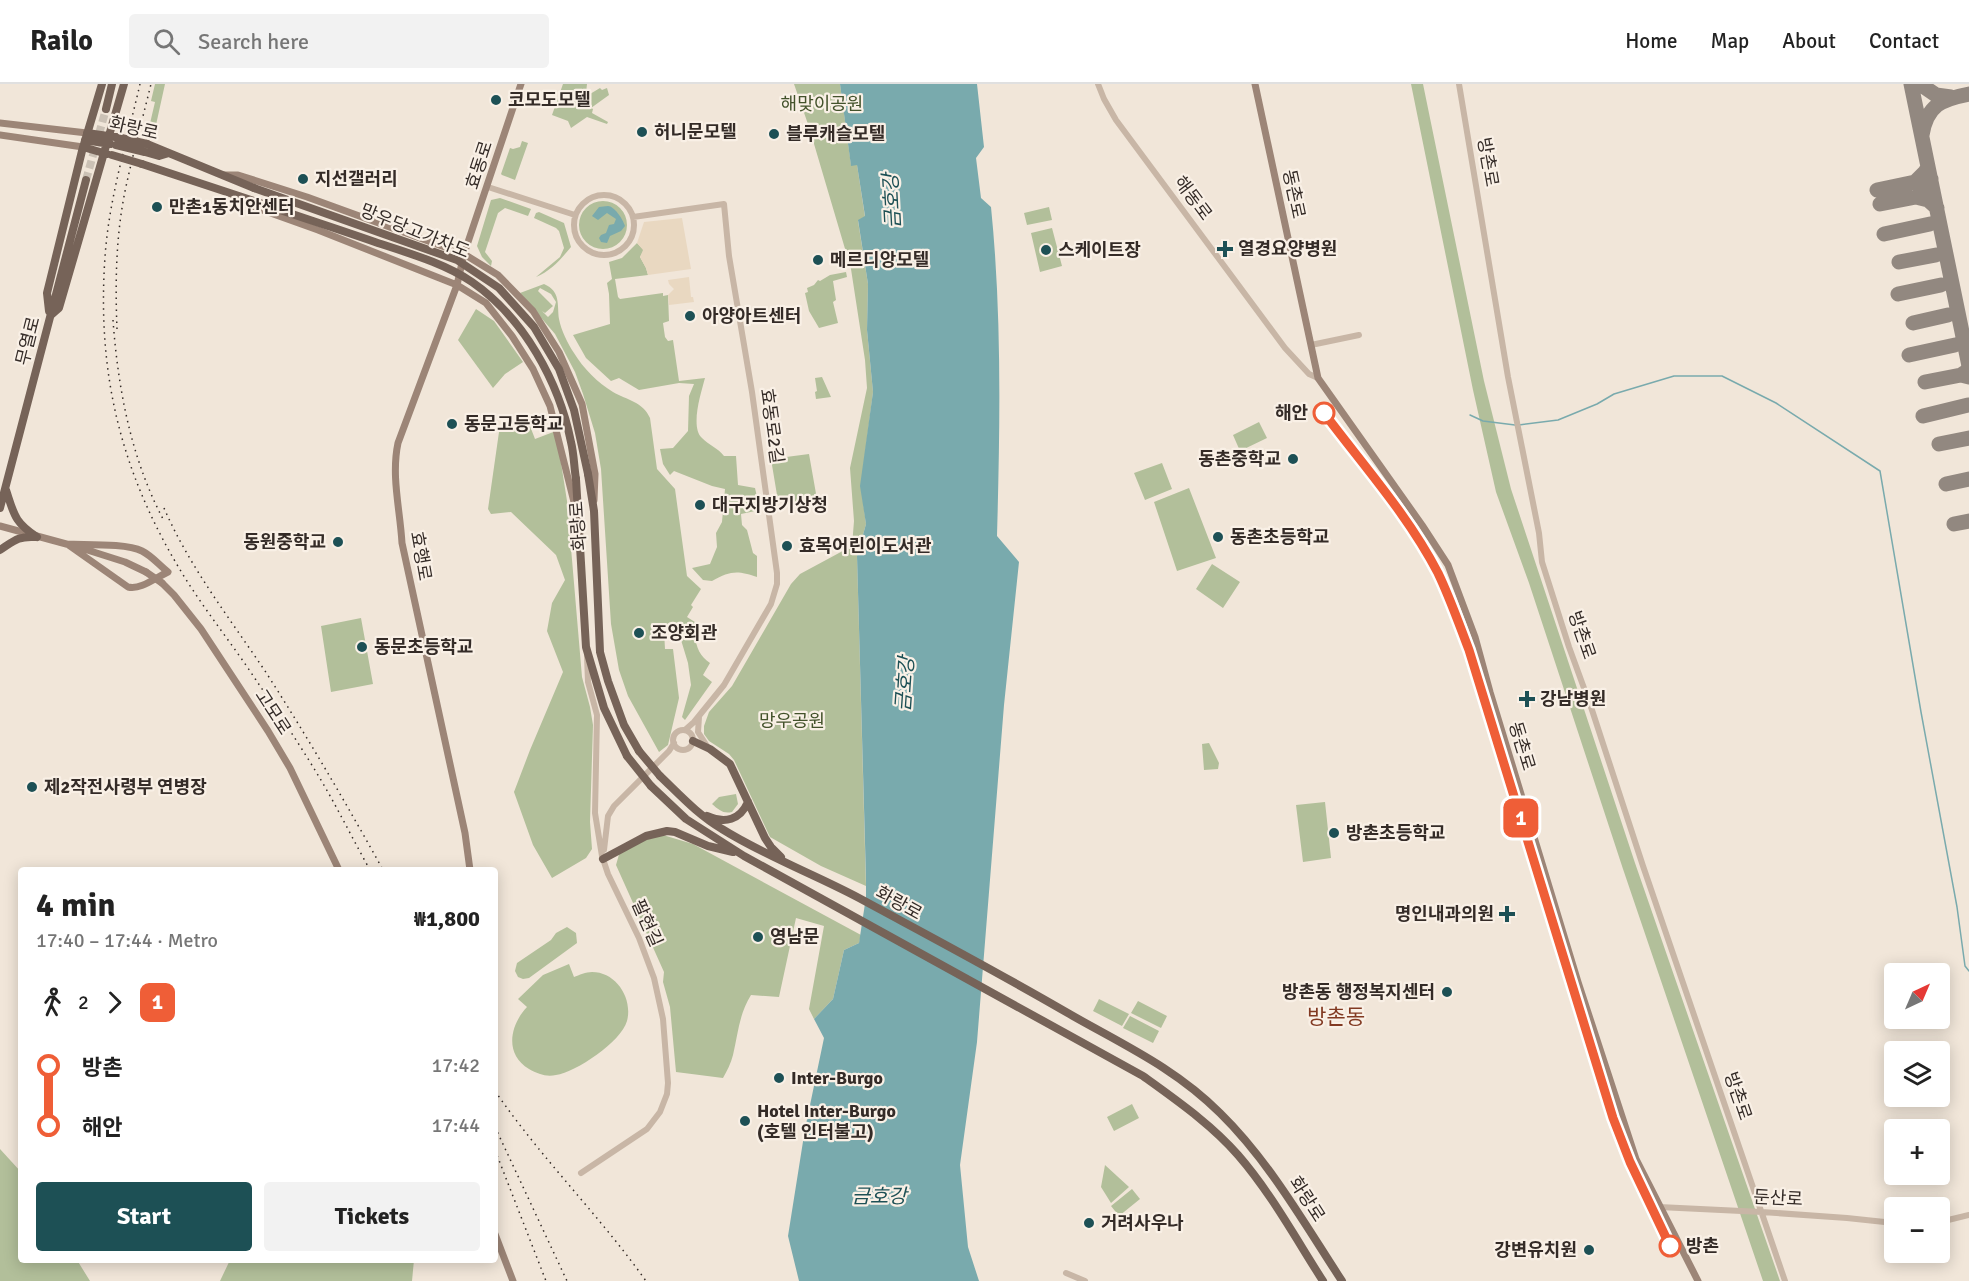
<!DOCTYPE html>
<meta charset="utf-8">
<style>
body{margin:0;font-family:Signika,"Noto Sans KR",sans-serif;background:#f2f2f2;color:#222;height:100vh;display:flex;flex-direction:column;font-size:22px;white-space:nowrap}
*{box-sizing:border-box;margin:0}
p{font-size:20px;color:#767676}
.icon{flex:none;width:33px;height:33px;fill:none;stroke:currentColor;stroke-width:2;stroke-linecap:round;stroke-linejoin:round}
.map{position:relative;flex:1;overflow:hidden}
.panel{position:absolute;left:18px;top:783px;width:480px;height:396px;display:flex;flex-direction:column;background:#fff;border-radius:6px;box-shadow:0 3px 15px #0003}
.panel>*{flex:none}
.badge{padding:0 12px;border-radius:9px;font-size:21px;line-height:39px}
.needle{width:39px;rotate:44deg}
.tools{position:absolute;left:1884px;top:879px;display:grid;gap:12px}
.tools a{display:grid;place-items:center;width:66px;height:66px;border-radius:6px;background:#fff;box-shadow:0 3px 15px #0003;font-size:30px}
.map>.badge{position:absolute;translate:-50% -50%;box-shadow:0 0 0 3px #fff}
.legs{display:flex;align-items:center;gap:9px;height:66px;padding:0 18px;font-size:20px}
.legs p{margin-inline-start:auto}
.overview{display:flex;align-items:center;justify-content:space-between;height:102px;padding:0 18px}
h1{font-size:33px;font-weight:700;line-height:45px}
.button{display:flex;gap:12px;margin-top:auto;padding:12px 18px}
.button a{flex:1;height:69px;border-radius:6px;background:#1d5055;color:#fff;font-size:24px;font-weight:700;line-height:69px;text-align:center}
.button a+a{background:#f2f2f2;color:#222}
ul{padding:0 18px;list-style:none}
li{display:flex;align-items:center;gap:21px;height:60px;font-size:22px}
li i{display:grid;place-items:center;width:9px;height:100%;margin:0 8px;background:currentColor}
li i::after{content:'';width:15px;height:15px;margin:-8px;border:4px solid;border-radius:50%;background:#fff}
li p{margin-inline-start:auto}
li:first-child i{background:linear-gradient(#0000 50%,currentColor 0)}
li:last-child i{background:linear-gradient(currentColor 50%,#0000 0)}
header{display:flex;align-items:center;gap:36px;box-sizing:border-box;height:84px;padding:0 30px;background:#fff;border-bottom:2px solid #e0e0e0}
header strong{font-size:28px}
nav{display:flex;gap:33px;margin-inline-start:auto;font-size:21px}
.search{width:420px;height:54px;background:#f2f2f2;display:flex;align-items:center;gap:15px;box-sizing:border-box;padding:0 21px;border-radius:6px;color:#767676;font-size:22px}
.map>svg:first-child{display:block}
</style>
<header>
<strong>Railo</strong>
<div class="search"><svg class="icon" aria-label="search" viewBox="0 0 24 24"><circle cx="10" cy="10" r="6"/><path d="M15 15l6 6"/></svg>Search here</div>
<nav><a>Home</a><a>Map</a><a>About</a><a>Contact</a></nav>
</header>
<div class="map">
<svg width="1969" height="1197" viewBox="0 0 1969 1197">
<rect width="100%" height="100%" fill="#f1e6d9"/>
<!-- green -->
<path fill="#b2bf9a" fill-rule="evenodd" d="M155,0h10l-11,50 -6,-2 7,-30 -4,-1z
M563,0h24l-1,9 4,1 10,-6 2,2 5,-2 2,7 -18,13 2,1 -1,4 16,9 -1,2 -20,-7 -16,11 -3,-7 -16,-6z
M794,0h46l11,81h6l8,52 -7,4 10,63 -1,46 6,62 -12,94 5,38 -9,32 9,330 -45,-20 -51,-29 -36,-77 -5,-6 -20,-13 -5,-7v-8l5,-14 23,-26 59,-102 9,-10 52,-28 2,-25 -4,-53 17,-80 -2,-28 -14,-91 -42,-142z
M1411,0h12l61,297 27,108 124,374 145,418h-17l-140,-412 -94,-286 -33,-91 -23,-102z
M522,57l6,2 -13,37 -13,-5 -1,-1 9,-26 3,1 7,-2z
M500,114l31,11 -3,7 -23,-8 -7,5 -13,39 7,9 -1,5 -9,-9 -5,-11 14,-46z
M579 141a24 24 0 1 1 48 0a24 24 0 1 1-48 0Z
M1049,123l3,13 -25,5 -3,-12z
M539,128l25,11 7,24c-10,12 -20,24 -35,30l24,-20 4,-9 -5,-17 -3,-3 -22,-10 2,-5z
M1052,144l10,38 -22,6 -9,-39z
M637,159l7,7 -4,7 6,11 2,7 -33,4 3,18 2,2 43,-6v3l5,-1 1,26 -6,2 2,14 3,4 5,-1 6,41 26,-3c-4,15 -15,49 -3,60 7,7 16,10 22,18h12l2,29 17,3 5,22 -19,4 1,11 5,5 6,23 4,3v21c-20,-7 -27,-6 -45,4l-9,-1 -11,-12 18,-4 7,-17 -1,-14 6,-11 3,-33 -13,-3 -38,-15 -4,4 -7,-11 -3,-15 13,-1 15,-17 1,-35 5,-12 -15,-1 -40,7 -20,-12 -8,3 -25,-23 -13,-23 37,-11 -1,-30 -2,-11 5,-4 -3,-17 13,-4z
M846,188l1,5 -14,4 3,19 -3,2 5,21 -19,5 -10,-17 -4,-18 3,-1 -1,-4 7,-3 4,-5 2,1 10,-6z
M544,200c17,7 13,21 15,35 2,11 9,25 15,34 9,15 24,30 39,39 14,8 30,10 37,26l7,51 18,20 12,87 14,13 -10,16 2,2 -6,10 11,7c-6,14 -1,31 12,39l-7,12 9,7 -27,38 -3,-3 9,-32 -3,-22 -10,-33 -14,1 1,18h8l6,49 -11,47 -9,7 -31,-56 -9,-26 -8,-46 -10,-155 -6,-36 -12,-39 -8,-22 -20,-38 -35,-41zM540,204l11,6 5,8 -3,10 -5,5 -6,-6 3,2 8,-7 -15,-15z
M476,225l18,12 29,41 -18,12 -12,14 -35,-48z
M822,293l9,20 -15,2 -1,-7 2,-1 -2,-13z
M1259,338l8,16 -27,13 -7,-16z
M530,342l5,13 21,-8 11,70 15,176 8,30 3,18 -3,97 2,27 -6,9 -34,20 -19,-33 -19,-53 16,-42 33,-78 -16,-41 5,-28 13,-23 -9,-25 -45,-43 -20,2 -3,-5 11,-77z
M809,370l9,51 -4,2 -15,-5 -21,-1 -7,-42z
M1162,379l10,26 -27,11 -11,-27z
M1189,404l27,70 -39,13 -23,-69z
M1212,480l28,18 -17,26 -27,-19z
M361,534l12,66 -42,8 -10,-66z
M1209,659l10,20 -1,6 -14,1 -2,-26z
M736,710l2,10 -6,8c-9,2 -13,-2 -20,-8l7,-7z
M1325,718l6,56 -28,4 -7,-57z
M663,751l30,9 168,91 -2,8 -15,7 -11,49 -19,20 -5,-10 15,-83 -28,-8 -17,79 -28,-2c-12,19 -13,39 -18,60 -2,8 -6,16 -10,23l-47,-6 -6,-65 -7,-25 1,-10 -48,-107 4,-14 27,-13z
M567,843l9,6 1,10 -48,35 -6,1 -5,-2 -3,-6 2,-8 34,-23 5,-7z
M569,880l5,13c5,-2 12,-5 18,-5 24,0 41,26 35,49 -6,21 -51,51 -71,54 -10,2 -18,-1 -27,-6 -25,-15 -19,-44 -2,-62l-9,-8 25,-24z
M1099,915l30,15 -7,12 -29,-15z
M1138,917l29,15 -6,12 -30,-15z
M1130,932l29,15 -6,12 -30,-15z
M1132,1020l7,14 -25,13 -7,-14z
M0,1065l21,23v88h56l13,21h-90z
M1105,1081l24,22 -18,16 -10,-16z
M1132,1105l8,10 -21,17 -8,-10z
M230,1176h184l-2,21h-192z"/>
<!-- plaza -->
<path fill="#e9d8c1" d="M682,134l9,51 -43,6 -2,-7 -6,-11 3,-7 -6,-7 7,-21z
M689,193l2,20h2l1,5 -25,3 -1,-10 6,-6 -5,-5 -1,-4z"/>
<!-- water -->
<path fill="#79aaad" d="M840,0h137l7,63 -8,11 5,40 10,9c11,109 9,219 6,329l22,26 -15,143 -27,337 -17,123 8,82 11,34h-180l-11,-45 17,-107 19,-91 -10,-19 19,-20 11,-49 15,-7 7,-46v-18l-9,-323 9,-32 -6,-38 13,-94 -6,-62 1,-46 -10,-64 7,-4 -8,-51 -6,1z
M608,122c6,0 15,13 17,20l-4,5 -11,5 -3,7 -6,-1 -2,-4 2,-3 5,-2 3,-8 5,-1 2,-5 -9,-6 -9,7 -6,-4 7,-9z"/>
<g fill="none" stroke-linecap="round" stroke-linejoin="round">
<!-- stream -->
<path stroke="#79aaad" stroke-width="1.5" d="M1470,331l13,6 32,4
M1519,341l39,-5 39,-16 17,-10 60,-18h48l54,27 104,68 41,241 36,195 8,59 4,5"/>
<!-- taxiway -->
<path stroke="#928880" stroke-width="15" d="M1911,0l58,282 -2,5 -6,4 8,2
M1920,0l16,11 15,2
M1922,51c5,-30 20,-36 47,-41
M1928,83l-3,5 -10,10 13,3 5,5
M1931,95l-4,11 -11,7 12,3 9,8
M1877,106l38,-8
M1880,120l36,-7
M1884,150l46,-10
M1899,178l37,-7
M1898,210l43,-9
M1913,239l35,-8
M1909,271l46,-10
M1925,298l36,-7
M1923,332l45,-11
M1939,360l30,-6
M1946,400l23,-5
M1954,440l15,-3"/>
<!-- primary-tunnel -->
<path stroke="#cbc1b5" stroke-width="8" stroke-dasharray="8 4" stroke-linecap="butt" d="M86,96l20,-71"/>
<!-- tertiary -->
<path stroke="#c8b6a6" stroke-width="6" d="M1098,0l6,15 12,21 169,228 24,26 9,4
M1459,0l49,293 31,156 3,29 27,85 23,63 51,156 142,415
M488,103l87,28
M574 141a30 30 0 1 1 60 0a30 30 0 1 1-60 0Z
M633,133l91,-13 5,52 23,136 25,181v11l-6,20 -47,81 -30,37 -9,8
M1311,261l48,-10
M699,633l-1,15 9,14
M673 656a10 10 0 1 1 20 0a10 10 0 1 1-20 0Z
M604,766l4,-34 6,-10 55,-55 5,-8
M581,1089l66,-44 13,-17 7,-18 1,-11 -5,-64 -9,-41 -15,-40 -31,-64 -6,-18 -7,-43 2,-98 -9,-33 -1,-26
M1659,1123l103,5 85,6 47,5
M1940,1138l29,-7
M1066,1189l19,8"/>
<!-- secondary -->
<path stroke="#9c8577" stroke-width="7" d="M1255,0l63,294 104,147 26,40 27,72 15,55 88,290 58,177 62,122
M0,39l87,10
M0,51l83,12
M223,91h15l69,22 157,57 34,21 35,36 26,41 23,52 13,70 -1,26
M239,113l9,8 70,25 139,55 29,18 26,33 21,33 17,37 26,104
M0,442l70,19
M67,460c19,1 59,-1 75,7 10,5 17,14 26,21 -13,6 -27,18 -40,15z
M81,464l44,14 21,10
M162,499l12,12 27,34 67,102 22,37 49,102
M470,786l-5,-37 -63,-290c-2,-34 -11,-67 -4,-100l59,-158 7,-31 57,-170
M495,1150l18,47"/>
<!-- primary -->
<path stroke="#766358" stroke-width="8" d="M106,25l6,-25
M87,49l28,4
M85,56l25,4
M147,60l107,44
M83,63l24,7
M145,68l14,4 10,-3
M142,80l112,37
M49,227l-2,-18 35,-142 20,-67
M51,231l8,-7 65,-224
M588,390l6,37 6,141 8,29 16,44 15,26
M576,395l10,168 18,61 23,48
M6,406c8,24 8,32 31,47
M0,424l86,-328
M0,466c14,-9 17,-14 35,-13
M693,657l17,8 20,15 35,74 6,9 10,10
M660,692c20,19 38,39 62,53 43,27 92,45 137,69 72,39 144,77 214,118 53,30 103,53 147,97 49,48 84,110 122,168
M651,702l35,33 58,37 399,220c33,24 68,48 95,79 33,38 58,84 85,126
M707,732c18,8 33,4 41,-14
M603,775l43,-23 21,-5 8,1 33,14 25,6"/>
<!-- rail -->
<path stroke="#342b27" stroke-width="1.5" stroke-dasharray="1.5 4.5" stroke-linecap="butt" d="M140,0c-13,57 -31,114 -35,173 -8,115 15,212 74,311 23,39 52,74 77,112 25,37 51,75 73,114 14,25 27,51 41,76
M113,236c5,69 18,138 50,199
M117,245c-2,-49 -1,-99 10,-147 7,-32 16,-65 24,-98
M164,424c26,60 67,112 103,166 41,64 79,129 116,196
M495,1007c46,67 104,124 151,190
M495,1043l72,154
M495,1066l51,131"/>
<!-- secondary-bridge -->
<path stroke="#9c8577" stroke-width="7" d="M146,488l16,11"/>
<!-- primary-bridge -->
<path stroke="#766358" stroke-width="8" d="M117,53l30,7
M116,61l29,7
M112,71l30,9
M254,104l203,72 42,28 35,39 25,42 15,41 14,64
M254,117c40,14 81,27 121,41 33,11 69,21 97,40 52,36 87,100 99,160 3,12 3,25 5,37
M639,667l21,25
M627,672l24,30"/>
</g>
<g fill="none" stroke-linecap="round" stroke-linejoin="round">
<defs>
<path id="line-1" d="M1324,329c39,52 84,102 114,160 12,25 21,51 31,77l144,468 17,44 40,84"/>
</defs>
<!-- line-1 casing -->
<use href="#line-1" stroke="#fff" stroke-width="14"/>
<!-- line-1 -->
<use href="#line-1" stroke="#ef5e37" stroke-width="9"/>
</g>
<!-- markers -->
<g fill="#1d5055" stroke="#f9f0e6" stroke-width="2">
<circle cx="496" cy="16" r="6"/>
<circle cx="642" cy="48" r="6"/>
<circle cx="774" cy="50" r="6"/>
<circle cx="303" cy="95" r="6"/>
<circle cx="157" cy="123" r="6"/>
<path d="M1222 156h6v6h6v6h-6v6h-6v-6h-6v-6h6z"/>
<circle cx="1046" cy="166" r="6"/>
<circle cx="818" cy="176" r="6"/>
<circle cx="690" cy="232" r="6"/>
<circle cx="452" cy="340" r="6"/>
<circle cx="1293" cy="375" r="6"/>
<circle cx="700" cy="421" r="6"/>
<circle cx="1218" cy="453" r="6"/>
<circle cx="338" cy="458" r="6"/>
<circle cx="787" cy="462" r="6"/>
<circle cx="639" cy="549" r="6"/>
<circle cx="362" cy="563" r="6"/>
<path d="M1524 606h6v6h6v6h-6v6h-6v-6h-6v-6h6z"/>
<circle cx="32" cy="703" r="6"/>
<circle cx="1334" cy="749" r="6"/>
<path d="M1504 821h6v6h6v6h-6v6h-6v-6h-6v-6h6z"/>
<circle cx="758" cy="853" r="6"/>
<circle cx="1447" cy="908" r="6"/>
<circle cx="779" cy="994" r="6"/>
<circle cx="745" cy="1037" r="6"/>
<circle cx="1089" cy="1139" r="6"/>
<circle cx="1589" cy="1166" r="6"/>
</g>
<g fill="#fff" stroke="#ef5e37" stroke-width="3">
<circle cx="1324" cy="329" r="10"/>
<circle cx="1670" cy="1162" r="10"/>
</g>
<g text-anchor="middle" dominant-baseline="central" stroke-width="4.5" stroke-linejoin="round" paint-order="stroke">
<!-- poi labels -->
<g font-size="18" font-weight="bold" fill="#342b27" stroke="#f9f0e6" text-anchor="start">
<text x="508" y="16">코모도모텔</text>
<text x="654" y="48">허니문모텔</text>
<text x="786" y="50">블루캐슬모텔</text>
<text x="315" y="95">지선갤러리</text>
<text x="169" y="123">만촌1동치안센터</text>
<text x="1238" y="165">열경요양병원</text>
<text x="1058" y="166">스케이트장</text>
<text x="830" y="176">메르디앙모텔</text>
<text x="702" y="232">아양아트센터</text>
<text x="464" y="340">동문고등학교</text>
<text x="1281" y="375" text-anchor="end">동촌중학교</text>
<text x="712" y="421">대구지방기상청</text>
<text x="1230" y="453">동촌초등학교</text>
<text x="326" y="458" text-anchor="end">동원중학교</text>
<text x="799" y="462">효목어린이도서관</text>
<text x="651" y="549">조양회관</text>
<text x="374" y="563">동문초등학교</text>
<text x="1540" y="615">강남병원</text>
<text x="44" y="703">제2작전사령부 연병장</text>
<text x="1346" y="749">방촌초등학교</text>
<text x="1494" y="830" text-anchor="end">명인내과의원</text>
<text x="770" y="853">영남문</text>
<text x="1435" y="908" text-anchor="end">방촌동 행정복지센터</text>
<text x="791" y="994">Inter-Burgo</text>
<text x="757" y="1027">Hotel Inter-Burgo<tspan x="757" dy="21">(호텔 인터불고)</tspan></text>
<text x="1101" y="1139">거려사우나</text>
<text x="1577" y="1166" text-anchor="end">강변유치원</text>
</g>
<!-- park labels -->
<g font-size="18" fill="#43522b" stroke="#f9f0e6">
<text x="822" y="20">해맞이공원</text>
<text x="792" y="637">망우공원</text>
</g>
<!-- street labels -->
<g font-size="18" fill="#342b27" stroke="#f9f0e6">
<text transform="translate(134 44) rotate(13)">화랑로</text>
<text transform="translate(1488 78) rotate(80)">방촌로</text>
<text transform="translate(479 81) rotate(-72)">효동로</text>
<text transform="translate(1294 110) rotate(78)">동촌로</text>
<text transform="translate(1193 114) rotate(53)">해동로</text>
<text transform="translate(415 147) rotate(22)">망우당고가차도</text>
<text transform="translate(28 257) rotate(-76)">무열로</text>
<text transform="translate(772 342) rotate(82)">효동로2길</text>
<text transform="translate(578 442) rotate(-94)">화랑로</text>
<text transform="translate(421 472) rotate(80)">효행로</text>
<text transform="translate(1582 551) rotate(71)">방촌로</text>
<text transform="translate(273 628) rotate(57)">고모로</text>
<text transform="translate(1522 662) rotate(73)">동촌로</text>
<text transform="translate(899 819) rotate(29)">화랑로</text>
<text transform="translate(647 839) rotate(66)">팔현길</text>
<text transform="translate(1738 1012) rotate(71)">방촌로</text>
<text transform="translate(1778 1114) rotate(3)">둔산로</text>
<text transform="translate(1307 1115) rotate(57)">화랑로</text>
</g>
<!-- stop labels -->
<g font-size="18" font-weight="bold" fill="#342b27" stroke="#f9f0e6" text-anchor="end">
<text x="1308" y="329">해안</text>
<text x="1686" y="1162" text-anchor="start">방촌</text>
</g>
<!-- water labels -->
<g font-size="20" font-style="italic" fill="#1d5055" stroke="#f9f0e6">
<text transform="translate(892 117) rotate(-93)">금호강</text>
<text transform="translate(905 600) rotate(-86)">금호강</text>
<text x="879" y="1112">금호강</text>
</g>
<!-- quarter labels -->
<g font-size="21" fill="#823a22" stroke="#f9f0e6">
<text x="1336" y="933">방촌동</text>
</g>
</g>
</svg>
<div class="tools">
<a><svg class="needle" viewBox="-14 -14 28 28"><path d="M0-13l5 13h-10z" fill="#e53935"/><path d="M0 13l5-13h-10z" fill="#767676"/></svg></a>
<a><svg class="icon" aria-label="layers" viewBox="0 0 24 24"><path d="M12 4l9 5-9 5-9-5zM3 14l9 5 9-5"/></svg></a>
<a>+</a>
<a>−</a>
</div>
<b class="badge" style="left:1521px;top:734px;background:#ef5e37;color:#fff">1</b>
<section class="panel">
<div class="overview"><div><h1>4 min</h1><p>17:40 – 17:44 · Metro</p></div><b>₩1,800</b></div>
<div class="legs"><svg class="icon" aria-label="walk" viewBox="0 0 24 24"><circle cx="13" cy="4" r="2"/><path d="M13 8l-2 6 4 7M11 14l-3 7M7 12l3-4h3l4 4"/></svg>2<svg class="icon" aria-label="forward" viewBox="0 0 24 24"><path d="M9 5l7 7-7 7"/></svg><b class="badge" style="background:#ef5e37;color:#fff">1</b></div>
<ul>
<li><i style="color:#ef5e37"></i><b>방촌</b><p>17:42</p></li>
<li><i style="color:#ef5e37"></i><b>해안</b><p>17:44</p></li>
</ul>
<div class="button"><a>Start</a><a>Tickets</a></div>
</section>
</div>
